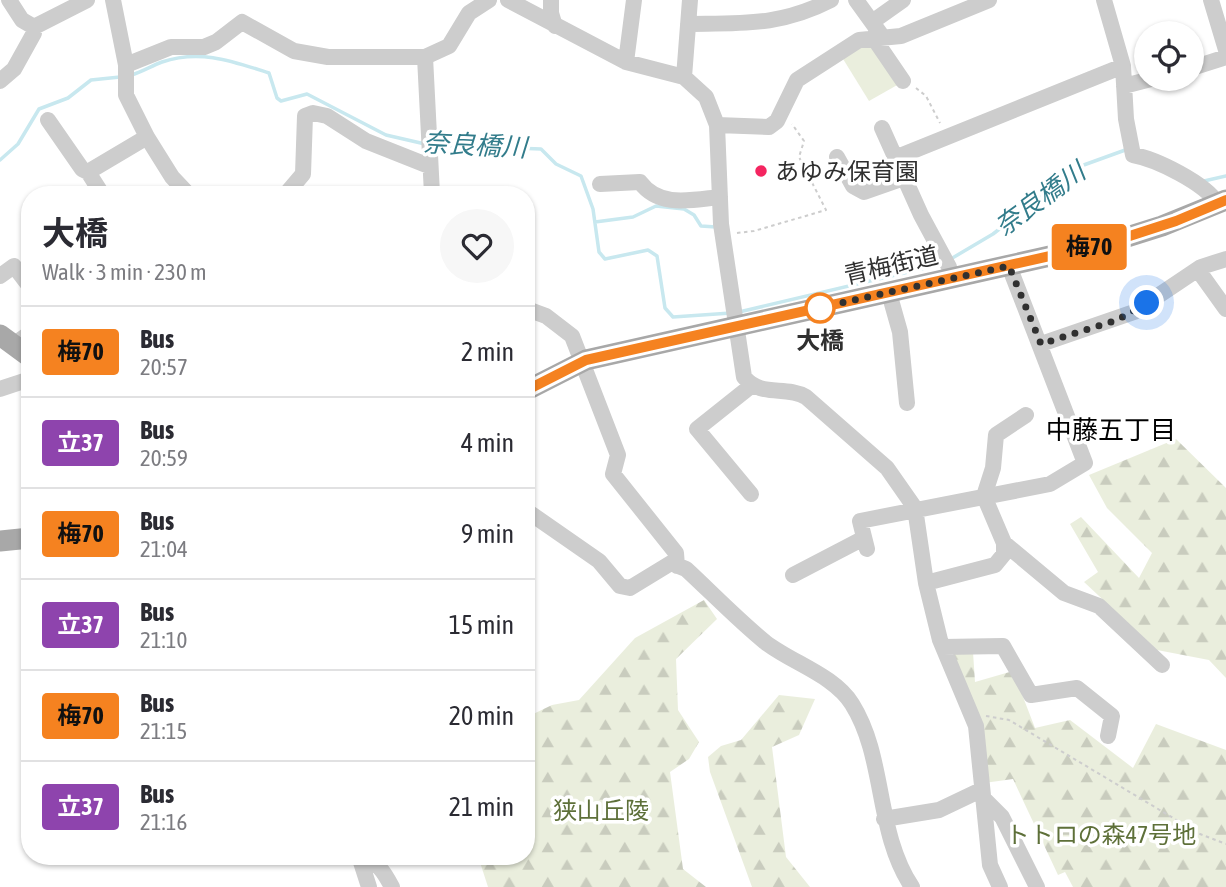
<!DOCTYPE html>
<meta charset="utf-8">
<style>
body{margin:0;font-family:"Asap Condensed","Noto Sans JP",sans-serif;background:#f7f7f7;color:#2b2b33;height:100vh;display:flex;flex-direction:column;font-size:26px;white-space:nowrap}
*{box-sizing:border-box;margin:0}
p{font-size:23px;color:#7c7c81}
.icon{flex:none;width:38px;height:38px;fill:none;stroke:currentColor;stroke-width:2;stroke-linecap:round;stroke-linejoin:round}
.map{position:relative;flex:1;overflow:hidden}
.side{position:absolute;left:21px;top:186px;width:514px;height:679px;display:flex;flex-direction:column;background:#fff;border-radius:28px;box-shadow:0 2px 5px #0004}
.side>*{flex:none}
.badge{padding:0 14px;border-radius:5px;font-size:24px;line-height:46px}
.buttons{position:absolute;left:1134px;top:21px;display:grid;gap:14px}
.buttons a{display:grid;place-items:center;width:70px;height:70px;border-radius:50%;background:#fff;box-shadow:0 2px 5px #0004;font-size:35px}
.you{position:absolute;width:35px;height:35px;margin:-18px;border:5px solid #fff;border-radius:50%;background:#1a73e8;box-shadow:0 0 0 10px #1a73e833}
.map>.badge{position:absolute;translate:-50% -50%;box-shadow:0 0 0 4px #fff}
.round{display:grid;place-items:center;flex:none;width:74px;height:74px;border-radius:37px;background:#f7f7f7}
.overview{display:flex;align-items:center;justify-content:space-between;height:119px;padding:0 21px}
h1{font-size:33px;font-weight:700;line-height:52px}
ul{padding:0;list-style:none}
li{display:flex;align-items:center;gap:21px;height:91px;padding:0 21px;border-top:2px solid #e1e1e2}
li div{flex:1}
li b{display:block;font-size:26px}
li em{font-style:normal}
li .badge{min-width:77px;font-weight:700;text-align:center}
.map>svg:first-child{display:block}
</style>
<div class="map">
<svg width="1226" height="887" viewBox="0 0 1226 887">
<defs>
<pattern id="forest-firs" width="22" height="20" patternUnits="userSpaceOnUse" patternTransform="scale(1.75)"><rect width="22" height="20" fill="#eaeedd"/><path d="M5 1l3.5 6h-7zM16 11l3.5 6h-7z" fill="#c9ccbe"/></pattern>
</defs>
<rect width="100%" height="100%" fill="#fff"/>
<!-- green -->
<path fill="#eaeedd" d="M870,39l29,45 -30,17 -29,-47z"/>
<!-- forest -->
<path fill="url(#forest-firs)" d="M1176,439l50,49v190l-17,-18 -52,-10 -73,-68 14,-10 -28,-48 11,-7 58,61 13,-25 -45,-45 -18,-33z
M704,600l13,19 -41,40 2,51 21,32 -10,17 -19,13 13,97 23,18h-218l-10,-31h49v-139l25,-12 27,-5 56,-62z
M973,652l2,30 38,-11 22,57 35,-8 63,48 23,-44 70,26v137h-153l-8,-15 -7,3 -45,-96 -29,4 -31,-130z
M779,695l36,4 -16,36 -27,12 14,110 24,30h-58l-42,-115 -2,-15 13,-11 20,-6z"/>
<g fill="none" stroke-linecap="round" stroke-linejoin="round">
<!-- stream -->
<path stroke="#c8e8ef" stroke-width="3.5" d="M131,75c11,-3 20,-9 31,-13 38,-13 70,-1 107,11l8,25 4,3 26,-7 79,41 39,9
M433,145l108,4 15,15 25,12 12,33 6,43 6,7 43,-9 9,6 8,52 8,9 58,-4
M0,160l18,-16 21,-35 29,-11 23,-18 29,-3
M1204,181l22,-5
M595,222l38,-5 23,-11 28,3 10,6 7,11 15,1
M949,260l44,-26 88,-68 47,-17
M739,312l203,-48"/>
<!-- path -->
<path stroke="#cdcdcd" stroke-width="2" stroke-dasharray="3.5 3.5" stroke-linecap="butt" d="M916,88l10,8 14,27
M737,233l17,-2 72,-21 -27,-53 5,-16 -12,-17
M986,716l23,4 191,114 26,10"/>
<!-- minor -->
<path stroke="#cdcdcd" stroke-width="16" d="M9,0l13,20 12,7 53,-27
M113,0l13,65v30l21,42 25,40 16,17
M508,0l118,62
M551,0v13l4,13
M634,0l-8,62 58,15 22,20 11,28 4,99 23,153c17,21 41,8 62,20l81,71 28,40 11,75 14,57 36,86 14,139 10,22
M856,0l26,36
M1104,0l19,66 3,53 7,36c23,4 72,28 85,49
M1211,0l15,50
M872,22l31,-22
M688,24c55,-1 93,2 143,-24
M873,37l30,44
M425,57l7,137
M126,65l45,-18h33l12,-5 26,-20 52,29 34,6h97l24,-11 20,-33 20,-13
M1192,68l34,-11
M684,77l6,-77
M0,81l14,-12 20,-36v-6
M1124,86l27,-7
M48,120l34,49 6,3
M717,125l52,2 8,-6 20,-41 62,-40 42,-4 88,-36
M882,128l39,87 28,52 2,12
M837,157l16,29 11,6 40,-14
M895,158l228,-92
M600,184l40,-2c19,26 51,18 80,15
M102,194l-14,-22 59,-35
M286,194l17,-20 2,-58 8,-3 14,3 39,25 63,25
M1198,270l28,39
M0,276l14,-10 16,21
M889,293l11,39 7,71
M527,309l19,7 26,20 46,119 -5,19 63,79 1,13
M1041,344l93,-32 67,-45 25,-8
M13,345l17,-12
M751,386l-54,43 54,65
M0,389l30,-10
M527,511l72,50 21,25 10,2 41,-25 15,6c26,24 52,51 79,73 27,21 69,33 87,62 34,54 23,127 60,183
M1004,543l60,50 35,13 63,59
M867,549l-7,-28 190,-37 35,-21 -76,-197
M793,575l71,-37
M926,583l69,-18 9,-11v-11l-20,-47 9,-28 3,-33 30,-20
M943,647l60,-1 28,49 46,-7 35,28 -4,20
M981,796l21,21 35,70
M884,819l55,-9 42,-20
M359,856l10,31
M360,858c18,3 24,14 32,29"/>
<!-- major -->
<path stroke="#a8a8a8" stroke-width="21" d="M0,335l30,22
M527,390l59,-30 522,-117 54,-17 64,-26
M0,541l30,-3"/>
</g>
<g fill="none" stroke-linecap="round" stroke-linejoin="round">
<defs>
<path id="line" d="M527,390l59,-30 522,-117 68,-22 50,-21"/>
</defs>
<!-- line casing -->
<use href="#line" stroke="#fff" stroke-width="16"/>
<!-- line -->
<use href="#line" stroke="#f58220" stroke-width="10"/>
<!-- walk -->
<path stroke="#303030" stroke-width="7" stroke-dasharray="0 12.6" d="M820,308l-7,1 196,-43 32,78 76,-24 30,-17"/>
</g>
<!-- markers -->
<circle fill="#f42560" stroke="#fff" stroke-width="2.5" cx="761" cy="171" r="7"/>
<circle fill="#fff" stroke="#f58220" stroke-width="3.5" cx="820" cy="308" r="14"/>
<g text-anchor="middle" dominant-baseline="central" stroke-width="7" stroke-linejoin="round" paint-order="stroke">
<!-- poi labels -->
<g font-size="24" fill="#303030" stroke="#fff" text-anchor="start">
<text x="775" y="171">あゆみ保育園</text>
</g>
<!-- street labels -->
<g font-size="24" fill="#303030" stroke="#fff">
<text transform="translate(891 265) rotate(-13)">青梅街道</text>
</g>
<!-- stop labels -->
<g font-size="24" font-weight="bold" fill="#303030" stroke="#fff">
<text x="820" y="340">大橋</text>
</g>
<!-- park labels -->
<g font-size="24" fill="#5e7039" stroke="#fff">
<text x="601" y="810">狭山丘陵</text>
<text x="1101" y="834">トトロの森47号地</text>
</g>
<!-- water labels -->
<g font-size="26" font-style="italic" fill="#327c8b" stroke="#fff">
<text transform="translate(475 145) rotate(3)">奈良橋川</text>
<text transform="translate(1040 199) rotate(-36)">奈良橋川</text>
</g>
<!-- neighbourhood labels -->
<g font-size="26" fill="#000" stroke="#fff">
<text x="1111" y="430">中藤五丁目</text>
</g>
</g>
</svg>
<div class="buttons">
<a><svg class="icon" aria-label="locate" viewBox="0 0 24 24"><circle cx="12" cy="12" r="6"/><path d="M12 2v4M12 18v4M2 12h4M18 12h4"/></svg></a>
</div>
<div class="you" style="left:1147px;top:303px"></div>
<b class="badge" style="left:1089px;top:247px;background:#f58220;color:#111">梅70</b>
<section class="side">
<div class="overview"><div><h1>大橋</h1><p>Walk · 3 min · 230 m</p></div><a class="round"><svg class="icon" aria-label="heart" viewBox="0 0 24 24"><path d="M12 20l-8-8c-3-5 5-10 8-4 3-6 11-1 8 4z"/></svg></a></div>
<ul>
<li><span class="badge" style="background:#f58220;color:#111">梅70</span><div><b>Bus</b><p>20:57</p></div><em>2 min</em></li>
<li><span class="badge" style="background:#8e44ad;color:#fff">立37</span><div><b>Bus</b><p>20:59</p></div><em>4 min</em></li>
<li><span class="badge" style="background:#f58220;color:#111">梅70</span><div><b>Bus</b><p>21:04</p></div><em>9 min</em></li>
<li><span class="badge" style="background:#8e44ad;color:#fff">立37</span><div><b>Bus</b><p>21:10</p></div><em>15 min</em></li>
<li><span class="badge" style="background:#f58220;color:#111">梅70</span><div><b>Bus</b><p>21:15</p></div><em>20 min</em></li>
<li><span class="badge" style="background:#8e44ad;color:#fff">立37</span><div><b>Bus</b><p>21:16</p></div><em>21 min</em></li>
</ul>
</section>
</div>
